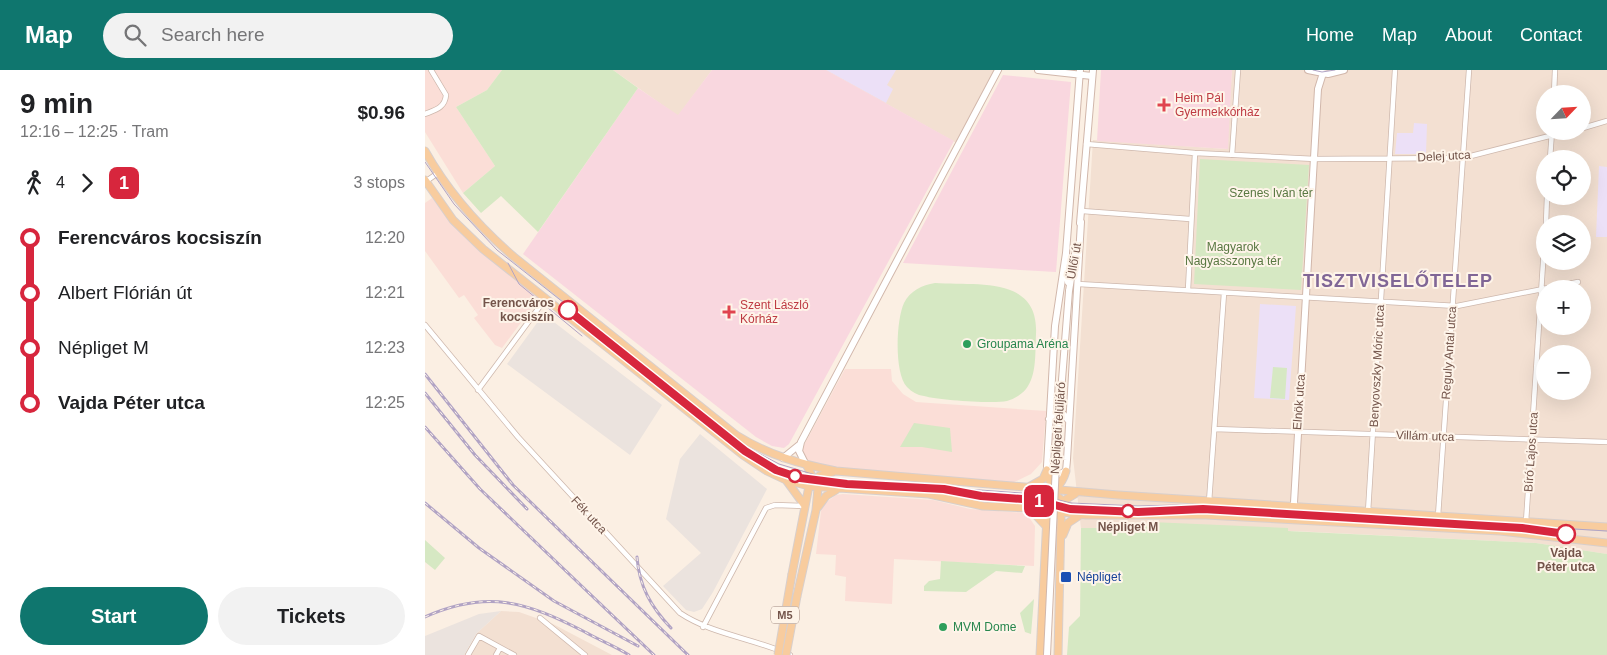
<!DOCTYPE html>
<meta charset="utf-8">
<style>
body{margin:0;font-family:Helvetica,sans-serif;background:#f2f2f2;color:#202124;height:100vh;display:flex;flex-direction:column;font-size:19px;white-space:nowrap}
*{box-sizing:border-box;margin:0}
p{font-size:16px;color:#757577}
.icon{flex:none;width:28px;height:28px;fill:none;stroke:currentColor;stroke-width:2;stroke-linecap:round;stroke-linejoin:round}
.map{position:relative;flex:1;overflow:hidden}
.drawer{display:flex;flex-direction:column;background:#fff;width:425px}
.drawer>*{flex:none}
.badge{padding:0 10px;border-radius:8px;font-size:18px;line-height:32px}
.needle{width:32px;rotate:65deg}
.fabs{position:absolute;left:1111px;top:15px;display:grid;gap:10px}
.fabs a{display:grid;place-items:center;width:55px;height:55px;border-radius:50%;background:#fff;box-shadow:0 5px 20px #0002;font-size:25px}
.map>.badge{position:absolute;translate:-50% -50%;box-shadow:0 0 0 2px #fff}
.legs{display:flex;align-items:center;gap:8px;height:55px;padding:0 20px;font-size:16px}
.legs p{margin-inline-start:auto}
.summary{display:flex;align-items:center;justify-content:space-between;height:85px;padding:0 20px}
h1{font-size:28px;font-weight:600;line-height:38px}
.action{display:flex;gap:10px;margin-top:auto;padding:10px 20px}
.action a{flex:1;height:58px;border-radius:30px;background:#0f766e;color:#fff;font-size:20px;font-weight:600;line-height:58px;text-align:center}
.action a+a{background:#f2f2f2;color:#202124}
ul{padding:0 20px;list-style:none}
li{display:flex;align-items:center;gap:18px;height:55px;font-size:19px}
li i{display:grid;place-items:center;width:8px;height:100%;margin:0 6px;background:currentColor}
li i::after{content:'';width:12px;height:12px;margin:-6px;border:4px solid;border-radius:50%;background:#fff}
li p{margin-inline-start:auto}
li:first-child i{background:linear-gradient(#0000 50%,currentColor 0)}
li:last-child i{background:linear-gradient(currentColor 50%,#0000 0)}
header{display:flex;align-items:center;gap:30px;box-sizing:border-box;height:70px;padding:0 25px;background:#0f766e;color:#fff}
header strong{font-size:24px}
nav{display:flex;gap:28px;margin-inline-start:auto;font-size:18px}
.search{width:350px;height:45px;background:#f2f2f2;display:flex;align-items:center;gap:12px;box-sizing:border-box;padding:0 18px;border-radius:28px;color:#757577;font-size:19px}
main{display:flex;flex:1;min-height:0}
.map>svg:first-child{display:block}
</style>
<header>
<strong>Map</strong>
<div class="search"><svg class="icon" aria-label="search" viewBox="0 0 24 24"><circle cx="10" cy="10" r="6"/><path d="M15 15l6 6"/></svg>Search here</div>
<nav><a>Home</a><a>Map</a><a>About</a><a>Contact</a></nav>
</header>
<main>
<section class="drawer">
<div class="summary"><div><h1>9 min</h1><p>12:16 – 12:25 · Tram</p></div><b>$0.96</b></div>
<div class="legs"><svg class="icon" aria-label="walk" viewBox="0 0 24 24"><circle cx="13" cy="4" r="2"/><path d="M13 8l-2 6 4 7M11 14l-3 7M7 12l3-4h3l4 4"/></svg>4<svg class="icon" aria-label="forward" viewBox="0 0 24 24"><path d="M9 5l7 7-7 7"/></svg><b class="badge" style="background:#d7263d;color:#fff">1</b><p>3 stops</p></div>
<ul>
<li><i style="color:#d7263d"></i><b>Ferencváros kocsiszín</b><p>12:20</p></li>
<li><i style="color:#d7263d"></i><span>Albert Flórián út</span><p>12:21</p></li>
<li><i style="color:#d7263d"></i><span>Népliget M</span><p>12:23</p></li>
<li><i style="color:#d7263d"></i><b>Vajda Péter utca</b><p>12:25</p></li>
</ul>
<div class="action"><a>Start</a><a>Tickets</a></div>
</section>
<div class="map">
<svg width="1182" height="585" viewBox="0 0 1182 585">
<rect width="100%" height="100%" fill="#fbefe3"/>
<!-- residential -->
<path fill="#f3e0d2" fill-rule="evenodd" d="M188,0h99l-34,46z
M401,0h176l-40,76z
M807,0h375v484l-71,-11 -242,-12 -213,-3 -8,-70 20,-318 134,9zM1120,24h38v37h-38zM1120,89h38v37h-38zM1120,154h38v37h-38zM1120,219h38v37h-38zM1120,284h38v37h-38z
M76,541l18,1 34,12 59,31h-148l13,-22z"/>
<!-- commercial -->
<path fill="#fbded7" d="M0,0h77l-15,20 -31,17 39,59 -32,27 -38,-61z
M7,128l25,31 82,69 -37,50 -7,-3 -21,-27 4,-3 -14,-20 -5,3 -34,-47v-48z
M420,299h46l1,12 11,13 13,8 130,9 -4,51 -11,12 -21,10 -163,-13 -51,-11z
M418,424l90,6 37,9 56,4 9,13 -1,40 -140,-7 -2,45 -47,-3 1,-24 -11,-2 1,-20 -20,-1 5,-43 3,-7 12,-9z"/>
<!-- industrial -->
<path fill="#ebe3de" d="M117,246h4l116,89 -32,50 -123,-91z
M275,364l67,55 -54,103 -11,17 -8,3 -8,-2 -23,-24 38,-33 -35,-34 14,-60z
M76,541l-24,22 -13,22h-39v-19l54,-22z"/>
<!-- education -->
<path fill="#ece0f7" d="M401,0h70l-9,15 6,4 -7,14z
M989,53l13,1 -1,30h-31l2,-21h16z
M1174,96l8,1v70h-11z
M835,234l36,2 -7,94 -35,-2z"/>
<!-- medical -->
<path fill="#f9d7df" d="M287,0h114l128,71 -165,303 -5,4 -12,-2 -16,-9 -233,-183 115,-166 40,27z
M676,0h131l-4,79 -131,-8z
M578,5l68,7 -15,190 -153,-9z"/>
<!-- green -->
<path fill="#d6e8c3" d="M77,0h111l25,18 -100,144 -37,-36 -20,17 -18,-20 32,-27 -39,-59 31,-17z
M775,89l109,6 -8,125 -107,-6z
M510,213c41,3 104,-8 101,51 -1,18 1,41 -10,55 -5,6 -12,10 -19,12 -14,3 -69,-1 -83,-5 -7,-1 -12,-4 -17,-9 -13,-14 -11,-67 -3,-84 6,-12 18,-18 31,-20z
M848,297l14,1 -2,31 -15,-1z
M489,353l36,5 2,24 -30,-5h-22z
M726,452l137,6v3l248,12 71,11v101h-540l2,-28 11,-11 1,-88h58z
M0,470l20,18 -10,12 -10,-8z
M516,491l84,5 -3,7 -26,-2 -30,21 -42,-1v-5l5,-5 11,-2z
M609,529l-3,35 -6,-2 -5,-19z"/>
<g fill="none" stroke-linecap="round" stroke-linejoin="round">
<defs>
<path id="street" d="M1129,24l1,-24
M0,44c10,-4 20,-6 21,-19l-15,-25
M1158,58l24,-7
M661,74l109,9 120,6 148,-1 106,-27
M807,85l6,-85
M1125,89l2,-28
M0,112l13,-9
M657,141l108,8
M1121,154l1,-28
M653,214l379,22 121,-24
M763,220l7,-137
M0,255l93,112 162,176c33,22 74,25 110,42
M53,320l68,-92
M789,359l393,13
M784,432l15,-209
M943,442l27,-442
M1013,446l31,-446
M1101,452l19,-289
M115,548l45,37
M278,557l63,-119 9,-3 30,1
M43,585l11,-19 35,19
M71,585l4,-7"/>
<path id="secondary" d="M613,0l54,6
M883,0l20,4 16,-4
M655,153l13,-153
M641,183l-11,73 -8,140v4l13,4 6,-3 1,-11 14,-238
M643,212l-2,-29 14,-183
M644,221l7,-43
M624,349l5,-5h9l6,7
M358,388l16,-13
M381,395l-7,-14 2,-9 197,-372
M868,450l25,-431 5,-16"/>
<path id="primary" d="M0,81c23,41 53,75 89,106l222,178c32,20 64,29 100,36l282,24 489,32
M0,110l28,40 30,29 260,206 24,16 19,9 23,6 120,8 54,12 46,2 57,7h120l294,16 107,12
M622,400l6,23 24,20
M361,410l19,26
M602,418l16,-9 4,-9
M606,420l15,8 15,20 -3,137
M393,437l8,-11 10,-6
M604,438c17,-8 32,-19 37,-37
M605,439l15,16
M638,465l5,-12 12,-8
M367,504l17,-88 10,-10 14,-4
M372,526l19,-86 2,-22 -11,-22
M615,585l7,-139 6,-9 22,-13"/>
</defs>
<!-- street casing -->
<use href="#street" stroke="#ceb8ad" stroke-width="6"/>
<!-- secondary casing -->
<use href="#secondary" stroke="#d1b7ab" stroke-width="8"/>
<!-- primary casing -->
<use href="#primary" stroke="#d8cfcc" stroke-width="9"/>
<!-- street -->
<use href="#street" stroke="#fff" stroke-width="4.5"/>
<!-- secondary -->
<use href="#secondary" stroke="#fff" stroke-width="6"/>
<!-- primary -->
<use href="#primary" stroke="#f8cc9e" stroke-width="7"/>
<!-- tram -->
<path stroke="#b1a3c4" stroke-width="1" d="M888,0l9,2 13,-2
M0,92l29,42 43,46 248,196 34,18 50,15 206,15 36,9 67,3 39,-1 430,26
M83,193l11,21 63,52"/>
<defs>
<path id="rail" d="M0,304l88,111 175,170
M0,323l50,62 52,54
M0,357l55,62 174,166
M0,433l54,45 75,53 84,45
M212,487c2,29 14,50 34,71
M0,547c63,-28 102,-15 160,15 14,8 30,14 44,23"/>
</defs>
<!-- rail casing -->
<use href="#rail" stroke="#b1a3c4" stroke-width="3"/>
<!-- rail -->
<use href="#rail" stroke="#fef4e9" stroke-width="1" stroke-dasharray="4" stroke-linecap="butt"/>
<defs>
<path id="secondary-bridge" d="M622,585l10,-212 12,-152"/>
<path id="primary-bridge" d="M353,585l14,-81
M361,585l11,-59"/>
</defs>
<!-- secondary-bridge casing -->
<use href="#secondary-bridge" stroke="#d1b7ab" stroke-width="8" stroke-linecap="butt"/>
<!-- primary-bridge casing -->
<use href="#primary-bridge" stroke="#d8cfcc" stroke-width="9" stroke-linecap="butt"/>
<!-- secondary-bridge -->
<use href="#secondary-bridge" stroke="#fff" stroke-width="6"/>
<!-- primary-bridge -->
<use href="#primary-bridge" stroke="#f8cc9e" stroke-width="7"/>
</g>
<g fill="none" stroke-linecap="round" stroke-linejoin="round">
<defs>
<path id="line-1" d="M143,240l177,141 31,19 24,8 47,6 97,5 37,7 55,4 34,9 68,3 65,-3 319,19 44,6"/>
</defs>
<!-- line-1 casing -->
<use href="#line-1" stroke="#fff" stroke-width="11"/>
<!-- line-1 -->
<use href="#line-1" stroke="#d7263d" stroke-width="8"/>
</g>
<!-- markers -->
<g fill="#e0444e" stroke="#fef4e9" stroke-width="2">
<path d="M736.5 27.5h5v5h5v5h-5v5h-5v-5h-5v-5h5z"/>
<path d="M301.5 234.5h5v5h5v5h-5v5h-5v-5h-5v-5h5z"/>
</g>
<g fill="#fff" stroke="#d7263d" stroke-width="2.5">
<circle cx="143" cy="240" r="9"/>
<circle cx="370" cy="406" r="6"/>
<circle cx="703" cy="441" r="6"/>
<circle cx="1141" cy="464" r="9"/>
</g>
<g fill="#2e9e5b" stroke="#fef4e9" stroke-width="2">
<circle cx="542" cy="274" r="5"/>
<circle cx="518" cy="557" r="5"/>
</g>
<rect fill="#1a4fb4" stroke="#fef4e9" stroke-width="2" x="635" y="501" width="12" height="12" rx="2.5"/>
<g text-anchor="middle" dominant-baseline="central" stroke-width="4" stroke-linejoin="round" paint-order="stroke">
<!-- shield labels -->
<rect fill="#fef4e9" stroke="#9d847a" stroke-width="1" x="346" y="536.5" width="28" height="17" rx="4"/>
<g font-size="11" font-weight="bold" fill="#73544a">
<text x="360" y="545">M5</text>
</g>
<!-- health labels -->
<g font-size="12" fill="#be3a42" stroke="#fef4e9" text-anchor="start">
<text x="750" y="28">Heim Pál<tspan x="750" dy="14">Gyermekkórház</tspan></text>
<text x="315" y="235">Szent László<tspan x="315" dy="14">Kórház</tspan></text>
</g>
<!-- street labels -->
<g font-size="12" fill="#73544a" stroke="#fef4e9">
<text transform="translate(1019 86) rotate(-3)">Delej utca</text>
<text transform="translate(649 191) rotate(-80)">Üllői út</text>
<text transform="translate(1024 283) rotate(-86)">Reguly Antal utca</text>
<text transform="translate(952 296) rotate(-87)">Benyovszky Móric utca</text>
<text transform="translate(874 332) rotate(-86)">Elnök utca</text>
<text transform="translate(633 358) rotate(-86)">Népligeti felüljáró</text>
<text transform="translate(1000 366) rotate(2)">Villám utca</text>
<text transform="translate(1106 382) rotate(-86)">Bíró Lajos utca</text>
<text transform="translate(164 445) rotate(47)">Fék utca</text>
</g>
<!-- park labels -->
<g font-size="12" fill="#597842" stroke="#fef4e9">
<text x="846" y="123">Szenes Iván tér</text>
<text x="808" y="177">Magyarok<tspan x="808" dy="14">Nagyasszonya tér</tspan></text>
</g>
<!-- stop labels -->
<g font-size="12" font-weight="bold" fill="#73544a" stroke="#fef4e9">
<text x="129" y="233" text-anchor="end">Ferencváros<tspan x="129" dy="14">kocsiszín</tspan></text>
<text x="703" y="457">Népliget M</text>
<text x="1141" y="483">Vajda<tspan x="1141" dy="14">Péter utca</tspan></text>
</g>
<!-- leisure labels -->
<g font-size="12" fill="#27864d" stroke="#fef4e9" text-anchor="start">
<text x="552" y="274">Groupama Aréna</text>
<text x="528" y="557">MVM Dome</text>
</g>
<!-- transit labels -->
<g font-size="12" fill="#164399" stroke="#fef4e9" text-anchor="start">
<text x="652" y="507">Népliget</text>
</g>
<!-- district labels -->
<g font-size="18" font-weight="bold" letter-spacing="1" fill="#806696" stroke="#fef4e9">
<text x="973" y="211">TISZTVISELŐTELEP</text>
</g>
</g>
</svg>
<div class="fabs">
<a><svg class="needle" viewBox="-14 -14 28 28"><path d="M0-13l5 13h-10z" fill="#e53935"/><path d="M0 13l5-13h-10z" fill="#757577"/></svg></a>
<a><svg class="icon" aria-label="locate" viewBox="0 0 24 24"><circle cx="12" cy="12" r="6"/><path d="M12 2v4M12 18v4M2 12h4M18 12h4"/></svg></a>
<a><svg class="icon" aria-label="layers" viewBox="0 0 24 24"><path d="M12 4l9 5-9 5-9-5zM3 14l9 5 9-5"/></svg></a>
<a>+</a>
<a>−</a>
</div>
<b class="badge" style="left:614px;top:431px;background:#d7263d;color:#fff">1</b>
</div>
</main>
